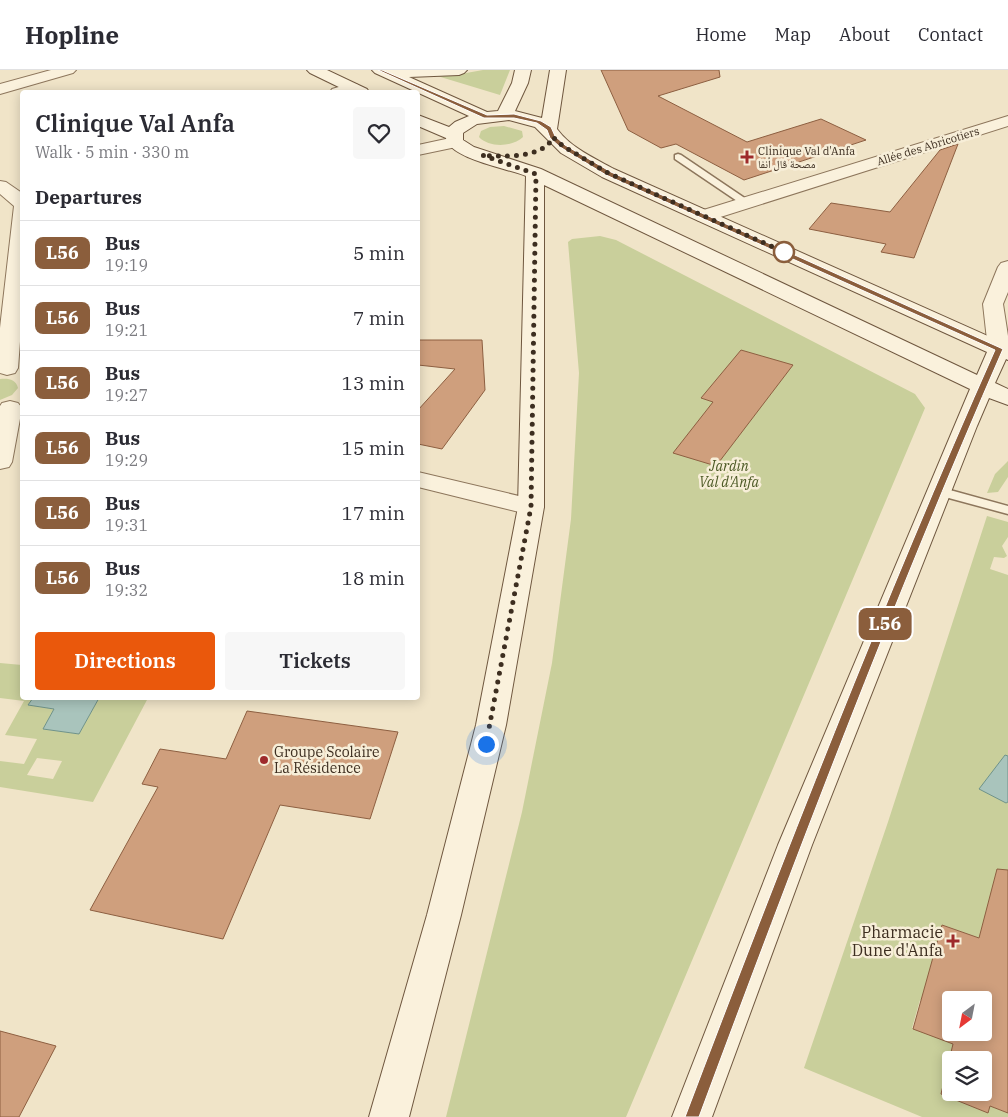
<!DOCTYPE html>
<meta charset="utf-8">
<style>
body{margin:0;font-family:"IBM Plex Serif","Noto Naskh Arabic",serif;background:#f7f7f7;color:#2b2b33;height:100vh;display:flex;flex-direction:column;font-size:19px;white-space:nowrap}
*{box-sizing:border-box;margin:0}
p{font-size:16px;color:#7c7c81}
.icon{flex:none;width:28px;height:28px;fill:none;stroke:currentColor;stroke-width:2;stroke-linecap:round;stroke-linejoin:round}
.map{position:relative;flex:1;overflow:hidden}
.drawer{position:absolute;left:20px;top:20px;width:400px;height:610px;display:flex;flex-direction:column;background:#fff;border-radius:5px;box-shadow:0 2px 12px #0003}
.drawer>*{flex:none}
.badge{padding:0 10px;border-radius:8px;font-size:18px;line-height:32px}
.needle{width:32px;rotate:212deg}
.fabs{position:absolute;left:942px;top:921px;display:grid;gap:10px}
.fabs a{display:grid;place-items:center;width:50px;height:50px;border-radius:5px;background:#fff;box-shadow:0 2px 12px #0003;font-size:25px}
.you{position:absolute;width:25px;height:25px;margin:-12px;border:4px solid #fff;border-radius:50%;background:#1a73e8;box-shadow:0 0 0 8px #1a73e833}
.map>.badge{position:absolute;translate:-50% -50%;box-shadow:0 0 0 2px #fff}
h2{padding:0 15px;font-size:19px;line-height:45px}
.round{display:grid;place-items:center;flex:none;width:52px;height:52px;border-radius:5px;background:#f7f7f7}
.summary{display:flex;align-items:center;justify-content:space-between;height:85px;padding:0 15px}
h1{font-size:24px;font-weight:600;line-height:38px}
.cta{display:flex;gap:10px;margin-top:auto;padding:10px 15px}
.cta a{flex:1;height:58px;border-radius:5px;background:#ea580c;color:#fff;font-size:20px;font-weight:600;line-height:58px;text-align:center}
.cta a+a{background:#f7f7f7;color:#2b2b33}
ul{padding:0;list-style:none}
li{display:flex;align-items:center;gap:15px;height:65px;padding:0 15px;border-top:1px solid #e1e1e2}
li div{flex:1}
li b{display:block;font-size:19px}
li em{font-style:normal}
li .badge{min-width:55px;font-weight:700;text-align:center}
header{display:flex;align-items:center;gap:30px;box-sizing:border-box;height:70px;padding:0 25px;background:#fff;border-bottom:1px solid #e1e1e2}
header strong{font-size:24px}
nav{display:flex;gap:28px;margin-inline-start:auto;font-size:18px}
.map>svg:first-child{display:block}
</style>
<header>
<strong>Hopline</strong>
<nav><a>Home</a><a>Map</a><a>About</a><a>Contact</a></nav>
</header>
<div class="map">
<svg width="1008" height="1047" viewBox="0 0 1008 1047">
<rect width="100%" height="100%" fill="#f0e4c8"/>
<!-- green -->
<path fill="#c9cf9b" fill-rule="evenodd" d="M483,0h27l-10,25 -66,-20h21z
M504,56l18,5 1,6c-10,10 -34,11 -44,0l2,-6 9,-4z
M600,166l16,4 299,154 10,14 -299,709h-180l76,-305 30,-149 19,-144 8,-146 -11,-131 4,-3z
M0,309c8,-1 16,0 18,9l-6,7 -12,5z
M1008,391v16l-10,15 -11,1 8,-19z
M987,446l21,6v15l-6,9 5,10 -3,2 -10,-1 -4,12 18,6v181l-3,-1 1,48 2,-1v104l-29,32 -37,-13 -15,78 -7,-3 -8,28 41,16 -12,50 47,19 2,-7 18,7v4h-86l-118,-49 84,-246z
M0,593l22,2v33h11l-4,7 25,4 -11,20 36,5 20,-36h49l-55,104 -93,-15v-26l24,3 13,-25 -32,-4 19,-34 -24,-3zM37,688l25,3 -9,18 -26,-4z"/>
<!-- water -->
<path fill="#a9c4bc" stroke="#6f938a" d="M33,628h66l-20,36 -36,-5 11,-20 -26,-4z
M1005,685l3,1v46l-2,1 -27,-14z"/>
<!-- building -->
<path fill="#cf9f7d" stroke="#8d5f41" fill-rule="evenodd" d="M601,0h118l1,7 -62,19 89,46 74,-23 45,21 -122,40 -68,-36 -15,4 -33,-18z
M958,74l-44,114 -33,-6 5,-8 -77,-15 22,-26 59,9 50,-62z
M418,270h64l3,50 -43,59 -24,-5v-34l37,-41 -37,-4z
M741,280l52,15 -77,101 -43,-13 40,-51 -12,-4z
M247,641l151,21 -28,87 -90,-14 -57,134 -133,-29 68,-123 -16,-3 18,-35 66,10z
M997,799l11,1v243l-18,-7 -2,7 -47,-19 12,-50 -40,-15 29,-104 37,13zM951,930h33v32h-33zM951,990h33v32h-33z
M0,961l56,15 -37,71h-19z"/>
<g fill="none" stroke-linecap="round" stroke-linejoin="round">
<defs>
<path id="service" d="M678,84l3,1 71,48 -5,3 -4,-1 -68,-46v-4z
M939,417l69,19v8l-74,-20 -2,-3z"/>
<path id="minor" d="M51,0h25l-3,3 -73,21v-10z
M352,13l6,2 2,3 -2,3 -28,1 2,-3z
M1008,46v10l-297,94 -7,2 -7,-2 -2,-4 2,-4z
M455,67l6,1 3,4 -3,4 -43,9v-10z
M0,111l6,1 16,11v122l-4,53 -3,5 -8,2 -7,-2v-45l14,-122 -14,-12z
M10,331l8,2 4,5 -10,54 -3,5 -9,2v-63l2,-3z
M418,402l122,29 4,6 -4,6 -9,2 -113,-28z"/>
<path id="tertiary" d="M1008,191v31l-5,12 5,32v16l-9,4 -8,-2 -3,-5 -5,-45 15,-37 3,-4z"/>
<path id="secondary" d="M307,0h20l40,19 2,3h-20l-39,-19z
M372,0h95l-3,3 -5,2 -50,2 78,35 11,-1 14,-28 3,-13h16l-3,13 -13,28 27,7 8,-48h16l-9,59c14,19 37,29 57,40l394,176v15l-2,-1 -11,24 13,6v16l-19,-7 -12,28 -165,419 -100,272h-40l106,-272 192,-456 -426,-204v322l-38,218 -45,190 -52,202h-40l58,-202 49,-190 42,-218 8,-331c-17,-7 -78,-18 -80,-38l-28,-12v-11l31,12 6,-5 14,-6 -94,-43zM509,50l26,7 26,26 41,24 385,175 -10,23 -436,-206 -67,-22 -11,-7v-7l14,-9z"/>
</defs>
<!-- service casing -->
<use href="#service" stroke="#8d765c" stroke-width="3"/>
<!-- minor casing -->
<use href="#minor" stroke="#8d765c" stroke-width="2"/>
<!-- tertiary casing -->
<use href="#tertiary" stroke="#8d765c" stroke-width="2"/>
<!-- secondary casing -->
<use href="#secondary" stroke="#6f573f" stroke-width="2"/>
<!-- service -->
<use href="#service" fill="#faf1dc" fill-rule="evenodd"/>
<!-- minor -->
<use href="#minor" fill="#faf1dc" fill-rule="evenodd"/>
<!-- tertiary -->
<use href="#tertiary" fill="#faf1dc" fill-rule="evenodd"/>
<!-- secondary -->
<use href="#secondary" fill="#faf1dc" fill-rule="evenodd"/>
</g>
<!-- line -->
<path fill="#8b5e3c" stroke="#fff" d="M378,0h4l105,45 27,-1 27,7 10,6 4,9 10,9 46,27 392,177c-110,252 -208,510 -304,768h-14c98,-258 198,-515 310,-767l-389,-175 -46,-28 -10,-9 -3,-8 -10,-7 -23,-5h-30z"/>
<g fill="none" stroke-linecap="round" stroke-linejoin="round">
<!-- walk -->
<path stroke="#3d2e20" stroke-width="5" stroke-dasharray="0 9" d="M486,674l45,-237 5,-333 -54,-19c19,2 62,4 71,-18l10,9 45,27 183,82 -7,-3"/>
</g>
<!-- markers -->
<g fill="#9e2a2b" stroke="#f7eed8" stroke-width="2">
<path d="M744.5 79.5h5v5h5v5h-5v5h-5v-5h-5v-5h5z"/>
<circle cx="264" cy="690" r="5"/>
<path d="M950.5 863.5h5v5h5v5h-5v5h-5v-5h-5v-5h5z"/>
</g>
<circle fill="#fff" stroke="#8b5e3c" stroke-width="2.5" cx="784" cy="182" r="10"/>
<g text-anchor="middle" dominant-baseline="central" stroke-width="5" stroke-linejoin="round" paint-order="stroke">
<!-- far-street labels -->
<g font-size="11" fill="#3d2e20" stroke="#f7eed8">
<text transform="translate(928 76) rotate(-17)">Allée des Abricotiers</text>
</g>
<!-- far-poi labels -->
<g font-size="11" fill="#3d2e20" stroke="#f7eed8" text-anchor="start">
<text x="758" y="81">Clinique Val d'Anfa<tspan x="758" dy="13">مصحة ڤال أنفا</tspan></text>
</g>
<!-- park labels -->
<g font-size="14" font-style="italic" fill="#4d5a26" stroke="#f7eed8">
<text x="729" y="396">Jardin<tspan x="729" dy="16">Val d'Anfa</tspan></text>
</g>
<!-- poi labels -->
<g font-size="14" fill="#3d2e20" stroke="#f7eed8" text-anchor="start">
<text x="274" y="682">Groupe Scolaire<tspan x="274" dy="16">La Résidence</tspan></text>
</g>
<!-- near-poi labels -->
<g font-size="16" fill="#3d2e20" stroke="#f7eed8" text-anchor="end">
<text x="943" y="862">Pharmacie<tspan x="943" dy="18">Dune d'Anfa</tspan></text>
</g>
</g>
</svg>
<div class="fabs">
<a><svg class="needle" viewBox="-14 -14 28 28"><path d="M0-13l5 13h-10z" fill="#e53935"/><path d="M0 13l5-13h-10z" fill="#7c7c81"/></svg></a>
<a><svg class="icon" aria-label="layers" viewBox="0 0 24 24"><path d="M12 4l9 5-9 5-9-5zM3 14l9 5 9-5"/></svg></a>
</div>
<div class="you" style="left:486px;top:674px"></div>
<b class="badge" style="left:885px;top:554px;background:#8b5e3c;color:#fff">L56</b>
<section class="drawer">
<div class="summary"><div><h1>Clinique Val Anfa</h1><p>Walk · 5 min · 330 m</p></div><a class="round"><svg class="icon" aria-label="heart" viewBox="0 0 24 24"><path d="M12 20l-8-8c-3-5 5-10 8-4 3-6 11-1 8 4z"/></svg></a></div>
<h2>Departures</h2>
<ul>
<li><span class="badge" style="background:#8b5e3c;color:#fff">L56</span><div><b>Bus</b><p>19:19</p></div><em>5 min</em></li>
<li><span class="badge" style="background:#8b5e3c;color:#fff">L56</span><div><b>Bus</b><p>19:21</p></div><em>7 min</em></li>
<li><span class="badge" style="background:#8b5e3c;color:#fff">L56</span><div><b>Bus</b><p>19:27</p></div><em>13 min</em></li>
<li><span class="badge" style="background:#8b5e3c;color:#fff">L56</span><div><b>Bus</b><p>19:29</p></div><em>15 min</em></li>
<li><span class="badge" style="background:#8b5e3c;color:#fff">L56</span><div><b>Bus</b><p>19:31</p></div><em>17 min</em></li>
<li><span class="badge" style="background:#8b5e3c;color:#fff">L56</span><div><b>Bus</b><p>19:32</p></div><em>18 min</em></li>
</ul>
<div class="cta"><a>Directions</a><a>Tickets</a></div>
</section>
</div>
